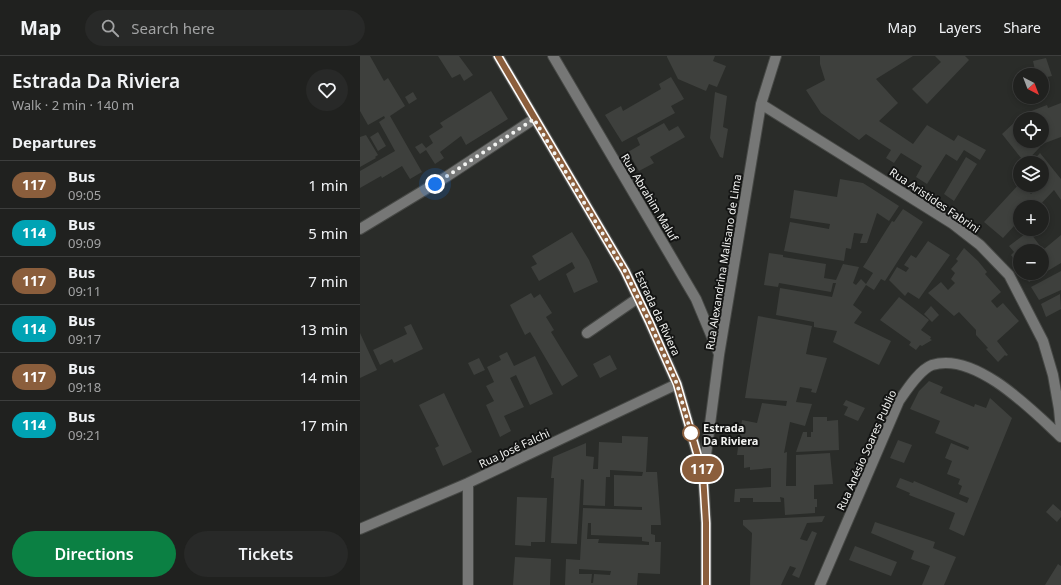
<!DOCTYPE html>
<meta charset="utf-8">
<style>
body{margin:0;font-family:"Noto Sans",sans-serif;background:#282928;color:#f1f3f6;height:100vh;display:flex;flex-direction:column;font-size:15px;white-space:nowrap}
*{box-sizing:border-box;margin:0}
p{font-size:13px;color:#a2a3a4}
.icon{flex:none;width:22px;height:22px;fill:none;stroke:currentColor;stroke-width:2;stroke-linecap:round;stroke-linejoin:round}
.map{position:relative;flex:1;overflow:hidden}
.drawer{display:flex;flex-direction:column;background:#20211f;width:360px}
.drawer>*{flex:none}
.badge{padding:0 8px;border-radius:13px;font-size:14px;line-height:26px}
.needle{width:26px;rotate:138deg}
.controls{position:absolute;left:653px;top:12px;display:grid;gap:8px}
.controls a{display:grid;place-items:center;width:36px;height:36px;border-radius:50%;background:#20211f;box-shadow:0 2px 6px #0003,0 0 0 1px #3d3e3d;font-size:20px}
.you{position:absolute;width:20px;height:20px;margin:-10px;border:3px solid #fff;border-radius:50%;background:#1a73e8;box-shadow:0 0 0 6px #1a73e833}
.map>.badge{position:absolute;translate:-50% -50%;box-shadow:0 0 0 2px #fff}
h2{padding:0 12px;font-size:15px;line-height:36px}
.round{display:grid;place-items:center;flex:none;width:42px;height:42px;border-radius:21px;background:#282928}
.head{display:flex;align-items:center;justify-content:space-between;height:68px;padding:0 12px}
h1{font-size:19px;font-weight:600;line-height:30px}
.primary-button{display:flex;gap:8px;margin-top:auto;padding:8px 12px}
.primary-button a{flex:1;height:46px;border-radius:24px;background:#0b8043;color:#fff;font-size:16px;font-weight:600;line-height:46px;text-align:center}
.primary-button a+a{background:#282928;color:#f1f3f6}
ul{padding:0;list-style:none}
li{display:flex;align-items:center;gap:12px;height:48px;padding:0 12px;border-top:1px solid #3d3e3d}
li div{flex:1}
li b{display:block;font-size:15px}
li em{font-style:normal}
li .badge{min-width:44px;font-weight:700;text-align:center}
header{display:flex;align-items:center;gap:24px;box-sizing:border-box;height:56px;padding:0 20px;background:#20211f;border-bottom:1px solid #3d3e3d}
header strong{font-size:19px}
nav{display:flex;gap:22px;margin-inline-start:auto;font-size:14px}
.search{width:280px;height:36px;background:#282928;display:flex;align-items:center;gap:10px;box-sizing:border-box;padding:0 14px;border-radius:22px;color:#a2a3a4;font-size:15px}
main{display:flex;flex:1;min-height:0}
.map>svg:first-child{display:block}
</style>
<header>
<strong>Map</strong>
<div class="search"><svg class="icon" aria-label="search" viewBox="0 0 24 24"><circle cx="10" cy="10" r="6"/><path d="M15 15l6 6"/></svg>Search here</div>
<nav><a>Map</a><a>Layers</a><a>Share</a></nav>
</header>
<main>
<section class="drawer">
<div class="head"><div><h1>Estrada Da Riviera</h1><p>Walk · 2 min · 140 m</p></div><a class="round"><svg class="icon" aria-label="heart" viewBox="0 0 24 24"><path d="M12 20l-8-8c-3-5 5-10 8-4 3-6 11-1 8 4z"/></svg></a></div>
<h2>Departures</h2>
<ul>
<li><span class="badge" style="background:#8b5e3c;color:#fff">117</span><div><b>Bus</b><p>09:05</p></div><em>1 min</em></li>
<li><span class="badge" style="background:#00a3b4;color:#fff">114</span><div><b>Bus</b><p>09:09</p></div><em>5 min</em></li>
<li><span class="badge" style="background:#8b5e3c;color:#fff">117</span><div><b>Bus</b><p>09:11</p></div><em>7 min</em></li>
<li><span class="badge" style="background:#00a3b4;color:#fff">114</span><div><b>Bus</b><p>09:17</p></div><em>13 min</em></li>
<li><span class="badge" style="background:#8b5e3c;color:#fff">117</span><div><b>Bus</b><p>09:18</p></div><em>14 min</em></li>
<li><span class="badge" style="background:#00a3b4;color:#fff">114</span><div><b>Bus</b><p>09:21</p></div><em>17 min</em></li>
</ul>
<div class="primary-button"><a>Directions</a><a>Tickets</a></div>
</section>
<div class="map">
<svg width="701" height="529" viewBox="0 0 701 529">
<rect width="100%" height="100%" fill="#2a2c29"/>
<!-- building -->
<path fill="#3e403d" fill-rule="evenodd" d="M0,0h10l14,25 4,-3 17,28 -15,10 32,56 -12,7 -8,-13 -20,12 -1,-2 -21,12v-17l35,-20 -16,-29 6,-4 -1,-2 -16,9 -8,-14z
M78,0h21l14,19 -9,6 -4,-7 -8,4z
M307,0h48l-2,5 13,5 -9,21 -8,-3 -3,7 -28,-12 -11,-22z
M460,0h93l-37,23 22,24 -19,18 34,23 14,-19 27,16 4,-6 28,15 -6,10 -16,-10 -7,11 -11,-7 -19,30 -11,-7 6,-11 -21,-13 -7,10 -8,-5 5,-8 -25,-16 -7,6 -38,-27 -15,-23 19,-10 -5,-16z
M575,0h30l4,4 -42,44 -15,-15 29,-27z
M686,2l6,18 -10,2v-3h-6l-3,-14z
M311,21l13,22 -13,7 4,7 -53,29 -17,-27 16,-9 2,5 38,-22 -2,-5z
M131,35l17,28 -42,26 -5,-9 -21,16 4,6 -9,6 -9,-14 -6,4 -5,-7 7,-4 4,5 7,-5 -4,-7 14,-9 -3,-4z
M53,36l4,7 -8,5 -4,-7z
M355,36l12,4 -4,31 5,2 -5,29 -3,-1 -10,-19z
M701,47v34l-16,6 -3,-7v-17h-19l-2,-4 26,-10 1,3z
M657,64l3,3v18h15l5,6 -15,16 -23,-29z
M304,67l5,8 9,-5 7,11 -35,20 4,6 -15,8 -11,-19 12,-7 -3,-7z
M18,76l8,14 -8,5 -8,-14z
M6,79l12,20 -3,2 1,1 -16,9v-30z
M680,97l21,26v21l-7,-10 -16,17h-18v19l-3,3 -3,-3 -11,12 -19,-16 36,-39v2h3l8,9 9,-9h2v-2l4,-4 -4,-4v-12h-11z
M606,101l11,7 -23,37 -10,-7z
M480,123l23,4 36,23 -10,15 -12,-8 -10,30h-7l3,-9 -9,-1 -3,16 -5,-1 -2,13 -60,-10 6,-29 39,7 1,-5 -40,-6 4,-28 43,7z
M543,153l20,13 -38,59 -4,-2 -7,11 -8,-5 -13,20 9,7 -8,11 37,18 -12,24 -46,-23 4,-11 -23,-4v-5l-38,-7 4,-27 52,9 4,-14h-3l-2,9 -52,-9 -1,4 -14,-2 5,-32 14,2v2l43,7 -2,14 12,2 7,-16 16,3 -6,16 3,2 5,-6 5,5 7,-11 -10,-6 29,-46 2,1z
M669,175l14,19 18,-15v28l-32,19 -6,-9h19v-22h-22v17l-9,-13 3,-3 -5,-6z
M212,176l17,28 9,22 -24,11 -8,-19 9,-6 -3,-6 -33,19 -8,-14 6,-3 -5,-8z
M568,185l22,14 -31,44 -11,-7 -3,4 -16,-16 8,-13 9,5 3,-4 -5,-3 7,-10 5,3z
M604,192l14,13 9,11 -2,2 16,18 -10,9 6,7 6,-5 16,18 -22,20 11,14 -2,1 -1,-1 -7,7 -12,-13 2,-1 -12,-13v-5l-17,-18 -5,4 -26,-23 13,-11 7,8 7,-7 -4,-4 4,-6 -4,-4 7,-8 -2,-2z
M701,215v19l-22,10 -8,-13z
M171,237l3,5 6,-4 12,19 -6,4 8,13 -3,2 27,44 -16,10 -32,-54 -5,3 -15,-30z
M700,238l1,15 -15,8 -5,-13z
M539,241l30,23 -8,10 10,7 -1,2 2,1 -10,6 -2,-1 -4,5 -7,-5 2,-3 -31,-22z
M571,250l8,9 -7,7 -8,-8z
M398,260l54,10 -6,28 21,4 -11,35 -5,-1 1,-3 -12,-2 -4,15 16,2 -7,22 -15,-4 -6,31 3,-1 -1,34h10v-31l34,-2 3,31 -19,1v14h3v8h-2v6l-30,2 -1,-17 -4,-1 1,5h-28v-4h-13v4h-6l1,-13 36,-2v-19l-21,2v-3l-6,1v-13h-7l5,-35 15,3 5,-20 24,3 1,-5 -42,-3z
M51,268l12,25 -29,14 -2,-4 -12,6 -7,-15 34,-16 -3,-7z
M0,277l17,37 -17,8z
M147,296l7,14 21,-10 18,38 -23,11 -14,-30 -6,3 14,29 -20,9 7,15 -11,6 -14,-32 8,-4 -8,-15 8,-4 -7,-15 14,-7 -2,-4z
M250,299l7,14 -17,9 -7,-14z
M119,302l6,12 -11,5 -6,-12z
M569,325l14,6 -3,6 34,14 1,-3 11,4 4,-10 22,20 -48,118 -15,-7 6,-16 -46,-18 1,-2 -14,-6 4,-9 13,5 1,-2 53,22 2,-5 -10,-4 3,-8 -4,-2 2,-5 -13,-5 5,-13 -7,-3 6,-15 17,7 1,-3 -34,-14 5,-12 -30,-12 9,-18z
M84,337l28,59 -29,14 -8,-18 4,-2 -20,-41z
M486,344l19,8 -7,13 -14,-6 4,-8 -5,-2z
M453,361h14v4l11,-1 1,30 -43,2 7,-20h4v5h4v-5h2z
M262,380l26,1 -2,35h11l4,53h-10v9l4,1v7h6l-1,32 -22,-1 -1,12h-72l1,-26 14,1 3,-52 59,2v-3l-28,-1v-31l28,1 1,-4 -33,-2v7h-4l-1,29 -22,-1 1,-25 -3,-1 -4,65 -26,-1 3,-65h-3l2,-21 33,-14v13l8,1 -1,12h5l1,-27 23,1zM228,467h3v12l51,2v4l7,1v3l-51,-2 1,-4h-12zM219,513l32,2 -1,4 -16,-1 -1,9h-2l1,-9h-13z
M538,384l14,5 -8,18 -14,-5z
M157,441l30,1 -2,44h-14v4l-16,-1z
M693,448l8,7v6l-4,5 -11,-10z
M465,460l-3,6 -15,1 -7,16 7,2 5,-10 5,2 -18,45 -7,-3 4,-7 -6,-2 -9,19h-31l2,-52 -9,-8v-5z
M515,466l60,20 -2,6 23,9 -12,28h-22l8,-19 -19,-7 3,-8 -43,-18z
M495,490l42,16 -6,14 -42,-16z
M155,501l36,2 -1,26h-37z
M698,508l3,2v19h-16z"/>
<g fill="none" stroke-linecap="round" stroke-linejoin="round">
<defs>
<path id="minor" d="M138,0l127,215 24,50 28,63 26,90 3,49v62
M193,0l143,243 23,55
M401,48l192,120 27,21 29,30 34,66 10,34 6,34 2,21
M0,173l86,-52 88,-58
M227,277l51,-35
M344,414l15,-115 42,-251 15,-48
M108,427v102
M0,473l108,-46 209,-99
M460,529l79,-184c7,-10 20,-31 33,-36 43,-14 100,45 129,72"/>
</defs>
<!-- minor casing -->
<use href="#minor" stroke="#464845" stroke-width="12"/>
<!-- minor -->
<use href="#minor" stroke="#767776" stroke-width="10"/>
</g>
<g fill="none" stroke-linecap="round" stroke-linejoin="round">
<defs>
<path id="line" d="M138,0l127,215 24,50 28,63 26,90 3,49v62"/>
</defs>
<!-- line casing -->
<use href="#line" stroke="#fff" stroke-width="9"/>
<!-- line -->
<use href="#line" stroke="#8b5e3c" stroke-width="6"/>
<!-- walk -->
<path stroke="#f3f4f2" stroke-width="4" stroke-dasharray="0 7.2" d="M75,128l99,-65 91,152 24,50 28,63 14,49"/>
</g>
<!-- markers -->
<circle fill="#fff" stroke="#8b5e3c" stroke-width="2" cx="331" cy="377" r="8"/>
<g text-anchor="middle" dominant-baseline="central" stroke-width="4" stroke-linejoin="round" paint-order="stroke">
<!-- street labels -->
<g font-size="11" fill="#f3f4f2" stroke="#131413">
<text transform="translate(290 141) rotate(59)">Rua Abrahim Maluf</text>
<text transform="translate(575 144) rotate(34)">Rua Aristides Fabrini</text>
<text transform="translate(363 206) rotate(-81)">Rua Alexandrina Malisano de Lima</text>
<text transform="translate(298 257) rotate(65)">Estrada da Riviera</text>
<text transform="translate(154 392) rotate(-25)">Rua José Falchi</text>
<text transform="translate(506 394) rotate(-66)">Rua Anésio Soares Publio</text>
</g>
<!-- stop labels -->
<g font-size="11" font-weight="bold" fill="#f3f4f2" stroke="#131413" text-anchor="start">
<text x="343" y="371">Estrada<tspan x="343" dy="13">Da Riviera</tspan></text>
</g>
</g>
</svg>
<div class="controls">
<a><svg class="needle" viewBox="-14 -14 28 28"><path d="M0-13l5 13h-10z" fill="#e53935"/><path d="M0 13l5-13h-10z" fill="#a2a3a4"/></svg></a>
<a><svg class="icon" aria-label="locate" viewBox="0 0 24 24"><circle cx="12" cy="12" r="6"/><path d="M12 2v4M12 18v4M2 12h4M18 12h4"/></svg></a>
<a><svg class="icon" aria-label="layers" viewBox="0 0 24 24"><path d="M12 4l9 5-9 5-9-5zM3 14l9 5 9-5"/></svg></a>
<a>+</a>
<a>−</a>
</div>
<div class="you" style="left:75px;top:128px"></div>
<b class="badge" style="left:342px;top:413px;background:#8b5e3c;color:#fff">117</b>
</div>
</main>
